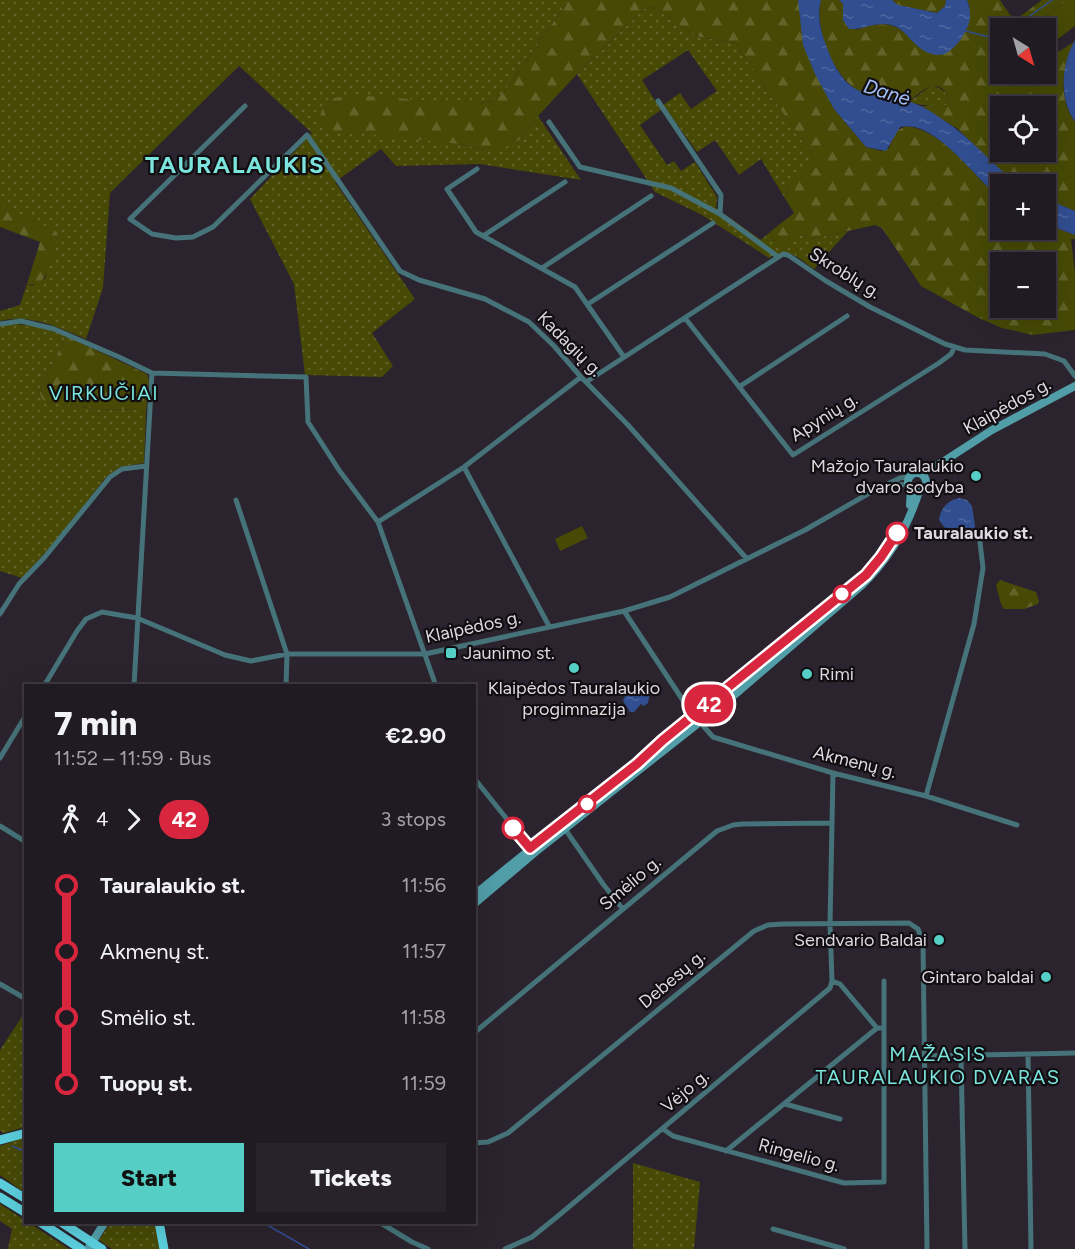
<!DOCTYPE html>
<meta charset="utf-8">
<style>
body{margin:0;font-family:Figtree,sans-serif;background:#28232a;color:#f1f3f6;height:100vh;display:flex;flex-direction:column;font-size:22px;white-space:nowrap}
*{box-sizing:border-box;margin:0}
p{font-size:20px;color:#a2a1a5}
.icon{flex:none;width:33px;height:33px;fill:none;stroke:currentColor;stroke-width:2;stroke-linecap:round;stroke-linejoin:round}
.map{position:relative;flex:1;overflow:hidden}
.details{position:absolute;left:24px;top:684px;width:452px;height:540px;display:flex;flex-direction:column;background:#201a22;border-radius:0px;box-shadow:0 6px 24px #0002,0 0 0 2px #3d3840}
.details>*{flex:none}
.badge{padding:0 12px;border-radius:20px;font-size:21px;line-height:39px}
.needle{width:39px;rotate:143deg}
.tools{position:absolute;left:990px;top:18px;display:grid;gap:12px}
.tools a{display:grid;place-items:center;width:66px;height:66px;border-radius:0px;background:#201a22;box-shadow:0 6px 24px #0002,0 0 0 2px #3d3840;font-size:30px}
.map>.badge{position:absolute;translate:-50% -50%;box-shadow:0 0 0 3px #fff}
.legs{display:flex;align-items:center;gap:9px;height:66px;padding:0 30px;font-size:20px}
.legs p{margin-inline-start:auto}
.head{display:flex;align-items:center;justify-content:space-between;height:102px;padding:0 30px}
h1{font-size:33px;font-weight:800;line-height:45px}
.primary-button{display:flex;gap:12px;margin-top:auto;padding:12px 30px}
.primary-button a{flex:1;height:69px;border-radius:0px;background:#55cec6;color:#111;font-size:24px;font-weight:800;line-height:69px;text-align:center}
.primary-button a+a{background:#28232a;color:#f1f3f6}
ul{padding:0 30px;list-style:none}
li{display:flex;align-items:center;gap:21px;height:66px;font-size:22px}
li i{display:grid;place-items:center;width:9px;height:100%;margin:0 8px;background:currentColor}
li i::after{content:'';width:15px;height:15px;margin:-8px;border:4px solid;border-radius:50%;background:#201a22}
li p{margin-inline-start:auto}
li:first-child i{background:linear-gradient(#0000 50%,currentColor 0)}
li:last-child i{background:linear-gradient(currentColor 50%,#0000 0)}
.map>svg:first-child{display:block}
</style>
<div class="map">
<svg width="1075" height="1249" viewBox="0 0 1075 1249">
<defs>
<pattern id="grass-dots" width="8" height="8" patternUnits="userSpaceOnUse" patternTransform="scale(1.5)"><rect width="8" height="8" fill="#474905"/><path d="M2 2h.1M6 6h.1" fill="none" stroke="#616329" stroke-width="1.8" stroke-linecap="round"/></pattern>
<pattern id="forest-firs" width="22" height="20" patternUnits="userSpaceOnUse" patternTransform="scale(1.5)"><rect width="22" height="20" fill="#474905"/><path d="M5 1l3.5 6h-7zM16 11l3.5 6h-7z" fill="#616329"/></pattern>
<pattern id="water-ripples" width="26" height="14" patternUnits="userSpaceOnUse" patternTransform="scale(1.5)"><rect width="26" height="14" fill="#314e90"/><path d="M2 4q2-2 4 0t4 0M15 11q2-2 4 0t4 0" fill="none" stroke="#4e679f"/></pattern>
</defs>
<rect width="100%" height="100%" fill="#2b232d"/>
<!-- grass -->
<path fill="url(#grass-dots)" d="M0,0h569l-65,92 -12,9 -12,3 -20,40 26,6 35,-11 17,-23 43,64 -101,-16 -84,2 -15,-17 -46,33 80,117 -43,34 21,33 -11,11 -77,-2 -11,-91 -44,-85 62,-66 -73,-67 -129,127 -7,95 -17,51c-28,-11 -55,-26 -86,-18v-10l20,-6 7,-21 6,2 12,-8 13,-41 -58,-32z
M653,7l26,18 21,12 35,6 80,116 -28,28 -1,13 -25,-41 -22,16 -24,-35 -18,12 -34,-47 17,-12 11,16 26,-18 -29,-41 -46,30 19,30 -21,15 27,40 7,-4 7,10 14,-9 22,35 -1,11 45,32 9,-8 8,13 24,-11 10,5 36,-8 -34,38c-16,-11 -25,-23 -45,-11l-67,-43 -47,-23 -78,-118 67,-65z
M931,86c8,0 16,6 18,14l-3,5 -5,2c-12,-3 -20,-1 -32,-5z
M17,324l24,3 25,9 -27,55 3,8 5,3 48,7 44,1 7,3 -2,50 -23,4 -14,9 -52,66 -33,36 -22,-7v-245z
M25,1012v115l-21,6 -4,-2v-81z
M25,1137v56l-25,-18v-29z
M633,1163l67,19 -6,67h-61z
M0,1204l69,45h-61l4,-20 -12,-8z
M110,1223h46l4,26h-48l-13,-9z"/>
<!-- forest -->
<path fill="url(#forest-firs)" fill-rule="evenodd" d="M569,0h229l36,109 32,38 15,4 8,-3 7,-17 10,-5c41,6 64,48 94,72v32h46v-6l29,11v4h-4l4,34v57l-42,5 -31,-7 -23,-10 -58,-32 -39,-58 -7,-3 -63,14 -10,-5 -19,12 -5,-1 -8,-13 24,-19 -8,-13 1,-13 27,-29 -79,-115 -35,-6 -21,-12 -26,-18 -9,2 -67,65 -39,42 -17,23 -15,8 -20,3 -26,-6 -132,-14c-14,-8 -7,-20 1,-31l22,-4 129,9 12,-3 12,-9zM1000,262h46v46h-46z
M821,0h18l4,4v16l13,10c19,-7 37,-10 52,6l62,-28 -3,-8h33l10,15 8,3 24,-18h26l-31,22 -2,6h-35v46h46v-22h12l16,-10c-12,25 -16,57 1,80v89l-29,-12v-15h-28l-20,-15 -40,-40 -37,-22 11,-3 9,3 5,-2 3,-5c-9,-26 -27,-10 -40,2 -15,-4 -36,-4 -50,-11 -26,-14 -45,-64 -38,-91zM1000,106h46v46h-46z
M892,0h54l-1,6 -8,7 -39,-8z
M0,205l57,27c3,13 -9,46 -20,53l-10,-1 13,-42 -40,-15z
M66,336l81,38 2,6 -3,33 -7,-3 -44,-1 -49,-7 -4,-3 -3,-8z
M1000,580l36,12 3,9 -1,3 -14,5h-20l-3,-5 -5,-19z"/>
<!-- green -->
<path fill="#474905" d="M1068,0h7v26l-29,22v-20h-11l2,-6z
M582,526l6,12 -28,13 -5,-12z"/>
<!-- water -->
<path fill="url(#water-ripples)" d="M798,0h23c-4,16 -1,30 5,45 6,17 16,39 34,46 15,7 34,6 50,11 11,3 22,10 32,17 29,18 49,45 76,65h-18v14c-24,-19 -65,-79 -100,-71l-14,24 -20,-4 -32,-38 -19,-35 -12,-29z
M839,0h53l6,5 39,8 8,-7 1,-6h21c3,7 4,15 2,23 -4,12 -17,33 -32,32 -24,-3 -28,-26 -46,-30 -15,-4 -27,5 -42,4l-6,-9v-16z
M1075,40v82c-16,-23 -14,-58 0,-82z
M1046,199l29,12v24l-29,-11z
M959,498l8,2 5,6 3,20v3l-5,4 -25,-5 -6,-8c1,-11 9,-20 20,-22z
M645,685h4l2,3 -3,15 -4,3 -3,-2 -7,8h-4l-7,-11 2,-5z"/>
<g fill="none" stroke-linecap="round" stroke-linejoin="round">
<!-- stream -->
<path stroke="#314e90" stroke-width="1.5" d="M1013,28l39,-28
M966,31l23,6 11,-2
M12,1146l14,6
M262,1222l47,27"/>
<!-- minor -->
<path stroke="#457379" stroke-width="5" d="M658,101l63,94 -1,19
M245,106l-115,113 22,15 24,4 17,-1 20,-10 94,-92 93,136 19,9 66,19 44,23 25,24 27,31 47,48 119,134
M549,122l31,45 91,21 49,26 57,42
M477,169l-30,20 29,43 99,55 49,70
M483,236l82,-54
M542,268l109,-72
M588,304l125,-81
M685,318l108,137 146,-92 12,-9 3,-6
M0,324l21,-3 33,8 65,28 33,16 154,4 2,45 31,48 39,52 58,164
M586,382l197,-128 5,1 38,26 44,26 75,37 20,6 80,4 19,7 11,15
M739,387l108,-71
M464,467l85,159
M891,484l17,1
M236,500l51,154 -1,32
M378,522l86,-55 117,-90
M624,611l66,100 23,26 120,36 93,23 91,29
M0,614l19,-30 25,-26 66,-81 12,-8 24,-3
M44,686l33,-55 9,-12 16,-7 35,6 88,37 26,6 36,-7h138l199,-43 46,-14 135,-67 68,-39 27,-13 8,-1
M134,686l18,-313
M0,758l26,-43
M474,778l56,70
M926,796l48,-172 9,-56 -3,-26
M0,826l26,16
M565,829l38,55 19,24
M832,981l8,3 37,44h3
M0,984l26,15
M474,1033l243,-202 16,-6 9,-1 89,-1
M1028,1054l3,195
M924,1056l151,-3
M961,1056l4,193
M785,1104l55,15
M663,1129l10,7 171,47 40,-1v-201
M474,1143l14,-1 20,-9 246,-202 14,-6 15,-1 126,-1 9,6 5,13 4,307
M726,1151l151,-123
M379,1222l33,20 16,7
M773,1229l71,20
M505,1249l27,-12 26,-21 272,-228 2,-7 -2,-57 3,-151"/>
<!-- secondary -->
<path stroke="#519ea8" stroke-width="8" d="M908 482a9 9 0 1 1 18 0a9 9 0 1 1-18 0Z
M921,473l17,-8 54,-35 83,-44
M910,505l1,-16
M474,895l315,-256 77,-64 13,-16
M474,904l65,-55 200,-158 122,-105c27,-26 47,-59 58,-95
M88,1249l17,-27"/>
<!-- trunk -->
<path stroke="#5bcedc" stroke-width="9" d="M0,1140l26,-7
M0,1183l26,16
M0,1197l26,16
M40,1222l41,27
M61,1222l41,27
M159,1222l5,27"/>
</g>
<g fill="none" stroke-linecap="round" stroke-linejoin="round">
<defs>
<path id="line-1" d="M513,828l17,20 107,-84 26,-24 203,-165 15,-18 16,-24"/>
</defs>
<!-- line-1 casing -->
<use href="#line-1" stroke="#fff" stroke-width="14"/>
<!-- line-1 -->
<use href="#line-1" stroke="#d7263d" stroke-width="9"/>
</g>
<!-- markers -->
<g fill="#55cec6" stroke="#110e12" stroke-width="2">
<circle cx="976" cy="476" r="6"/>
<rect x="445" y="647" width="12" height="12" rx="3"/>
<circle cx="574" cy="668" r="6"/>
<circle cx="807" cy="674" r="6"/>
<circle cx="939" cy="940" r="6"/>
<circle cx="1046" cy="977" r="6"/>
</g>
<g fill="#fff" stroke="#d7263d" stroke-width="3">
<circle cx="897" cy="533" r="10"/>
<circle cx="842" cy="594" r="8"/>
<circle cx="587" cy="804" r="8"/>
<circle cx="513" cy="828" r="10"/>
</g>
<g text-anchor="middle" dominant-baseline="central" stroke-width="4.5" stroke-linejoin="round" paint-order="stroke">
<!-- street labels -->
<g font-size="18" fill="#ded9e0" stroke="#110e12">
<text transform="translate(845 273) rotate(32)">Skroblų g.</text>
<text transform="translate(570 344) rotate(45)">Kadagių g.</text>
<text transform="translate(1007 406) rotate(-29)">Klaipėdos g.</text>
<text transform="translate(824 417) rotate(-32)">Apynių g.</text>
<text transform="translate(473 627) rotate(-12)">Klaipėdos g.</text>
<text transform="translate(855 762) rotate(14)">Akmenų g.</text>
<text transform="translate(630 883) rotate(-40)">Smėlio g.</text>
<text transform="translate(672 979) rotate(-40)">Debesų g.</text>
<text transform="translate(685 1091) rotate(-40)">Vėjo g.</text>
<text transform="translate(799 1155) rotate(15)">Ringelio g.</text>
</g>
<!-- poi labels -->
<g font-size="18" fill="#ded9e0" stroke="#110e12" text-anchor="end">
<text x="964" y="466">Mažojo Tauralaukio<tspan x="964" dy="21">dvaro sodyba</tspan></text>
<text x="463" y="653" text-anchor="start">Jaunimo st.</text>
<text x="819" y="674" text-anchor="start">Rimi</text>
<text x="574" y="688" text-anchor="middle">Klaipėdos Tauralaukio<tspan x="574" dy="21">progimnazija</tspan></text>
<text x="927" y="940">Sendvario Baldai</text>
<text x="1034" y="977">Gintaro baldai</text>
</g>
<!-- stop labels -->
<g font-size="18" font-weight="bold" fill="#ded9e0" stroke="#110e12" text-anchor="start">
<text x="914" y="533">Tauralaukio st.</text>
</g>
<!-- water labels -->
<g font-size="20" font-style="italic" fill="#a3bff7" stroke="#110e12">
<text transform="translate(887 92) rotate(17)">Danė</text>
</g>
<!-- neighbourhood labels -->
<g font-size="20" letter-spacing="1.5" fill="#7ae4dd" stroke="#110e12">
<text x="104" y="393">VIRKUČIAI</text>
<text x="938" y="1054">MAŽASIS<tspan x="938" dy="23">TAURALAUKIO DVARAS</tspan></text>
</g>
<!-- district labels -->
<g font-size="24" font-weight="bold" letter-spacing="1.5" fill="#7ae4dd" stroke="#110e12">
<text x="235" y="164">TAURALAUKIS</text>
</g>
</g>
</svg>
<div class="tools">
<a><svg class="needle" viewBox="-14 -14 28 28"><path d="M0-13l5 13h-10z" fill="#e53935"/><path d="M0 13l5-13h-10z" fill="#a2a1a5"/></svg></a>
<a><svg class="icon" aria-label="locate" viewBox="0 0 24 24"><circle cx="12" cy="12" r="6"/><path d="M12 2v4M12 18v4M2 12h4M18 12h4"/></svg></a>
<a>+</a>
<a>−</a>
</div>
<b class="badge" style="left:709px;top:704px;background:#d7263d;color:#fff">42</b>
<section class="details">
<div class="head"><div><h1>7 min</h1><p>11:52 – 11:59 · Bus</p></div><b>€2.90</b></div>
<div class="legs"><svg class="icon" aria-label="walk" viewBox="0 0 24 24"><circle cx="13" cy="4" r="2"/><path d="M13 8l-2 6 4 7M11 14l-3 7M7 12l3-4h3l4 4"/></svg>4<svg class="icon" aria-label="forward" viewBox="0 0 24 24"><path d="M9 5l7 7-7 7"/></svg><b class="badge" style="background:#d7263d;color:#fff">42</b><p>3 stops</p></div>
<ul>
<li><i style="color:#d7263d"></i><b>Tauralaukio st.</b><p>11:56</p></li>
<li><i style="color:#d7263d"></i><span>Akmenų st.</span><p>11:57</p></li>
<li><i style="color:#d7263d"></i><span>Smėlio st.</span><p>11:58</p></li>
<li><i style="color:#d7263d"></i><b>Tuopų st.</b><p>11:59</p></li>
</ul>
<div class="primary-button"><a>Start</a><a>Tickets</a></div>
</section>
</div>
